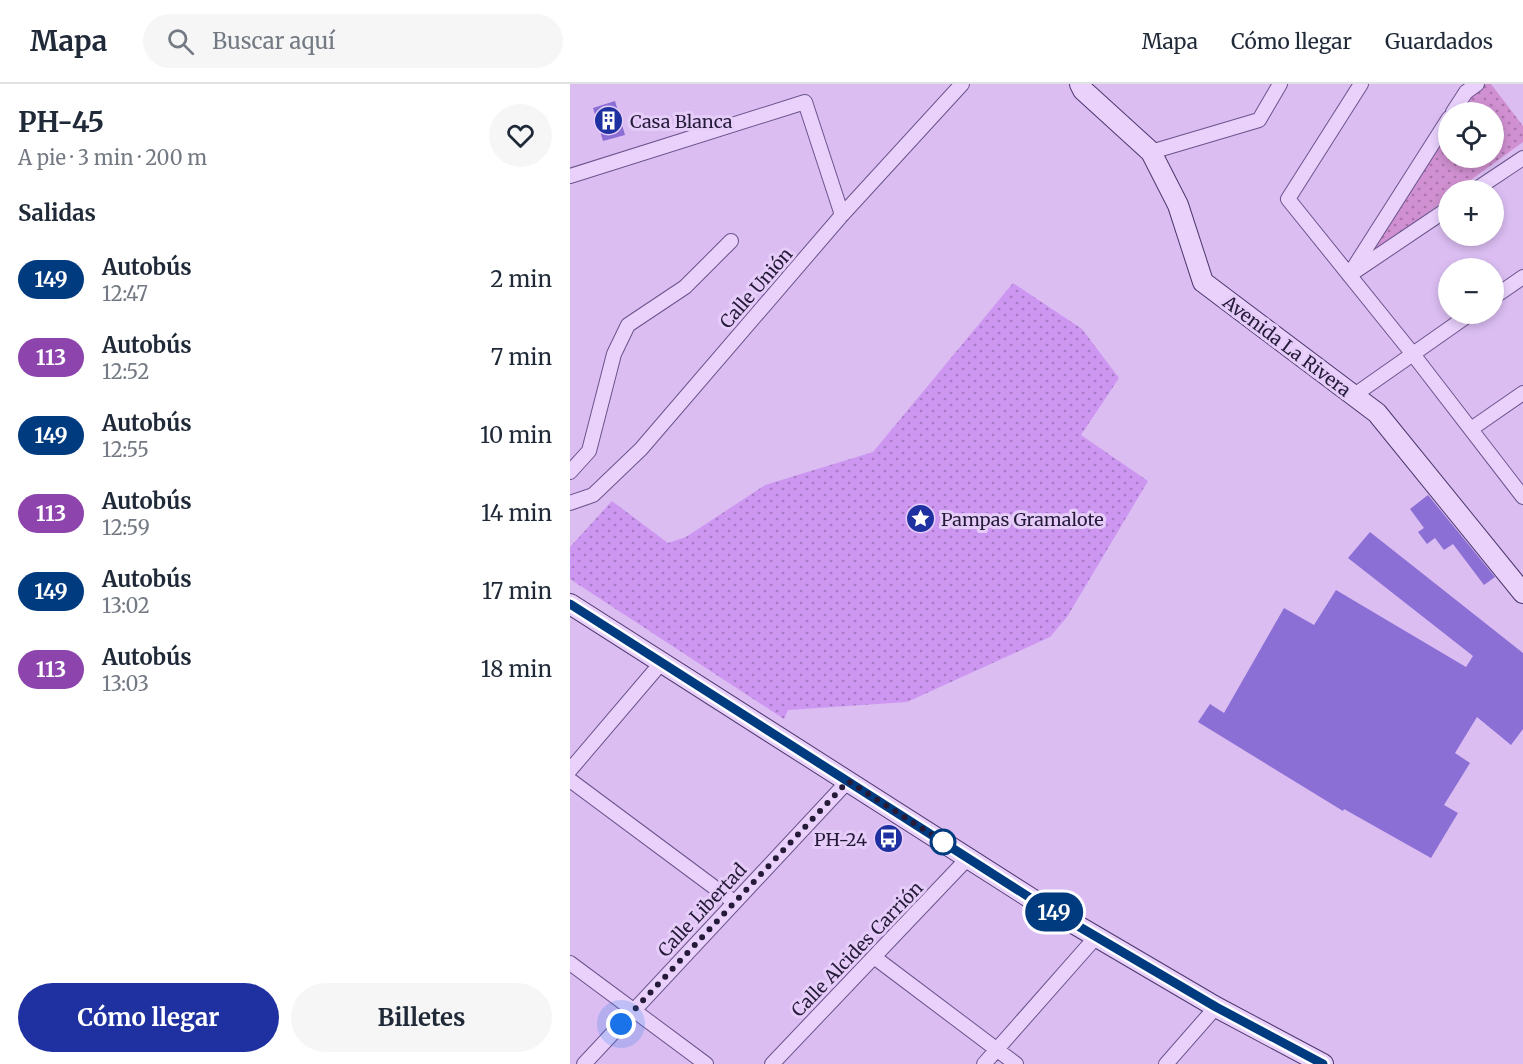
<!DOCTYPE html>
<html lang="es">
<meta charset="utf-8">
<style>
body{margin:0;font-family:Merriweather,serif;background:#f6f6f7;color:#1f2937;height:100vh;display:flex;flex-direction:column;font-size:22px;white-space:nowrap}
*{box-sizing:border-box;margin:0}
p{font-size:20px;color:#747a83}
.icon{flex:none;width:33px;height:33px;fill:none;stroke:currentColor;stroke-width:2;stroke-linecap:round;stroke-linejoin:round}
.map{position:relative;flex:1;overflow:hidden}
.sheet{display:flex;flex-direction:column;background:#fff;width:570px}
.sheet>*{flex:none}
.badge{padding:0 12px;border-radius:20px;font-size:21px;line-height:39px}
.buttons{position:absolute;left:868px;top:18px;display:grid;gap:12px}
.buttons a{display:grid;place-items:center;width:66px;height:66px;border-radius:50%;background:#fff;box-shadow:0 3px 9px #0003;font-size:30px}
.you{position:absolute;width:30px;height:30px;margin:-15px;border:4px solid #fff;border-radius:50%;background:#1a73e8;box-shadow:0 0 0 9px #1a73e833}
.map>.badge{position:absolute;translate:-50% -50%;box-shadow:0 0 0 3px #fff}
h2{padding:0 18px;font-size:22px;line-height:54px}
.round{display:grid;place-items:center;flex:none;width:63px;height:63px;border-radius:32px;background:#f6f6f7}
.head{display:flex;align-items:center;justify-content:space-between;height:102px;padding:0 18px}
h1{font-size:28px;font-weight:700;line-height:45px}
.cta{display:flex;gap:12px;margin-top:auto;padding:12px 18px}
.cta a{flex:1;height:69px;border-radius:36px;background:#1f31a0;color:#fff;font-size:24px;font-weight:700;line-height:69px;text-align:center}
.cta a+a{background:#f6f6f7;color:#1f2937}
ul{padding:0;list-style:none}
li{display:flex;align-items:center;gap:18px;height:78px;padding:0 18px}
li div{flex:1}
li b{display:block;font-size:22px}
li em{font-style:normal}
li .badge{min-width:66px;font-weight:700;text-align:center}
header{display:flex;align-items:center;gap:36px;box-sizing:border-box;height:84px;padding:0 30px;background:#fff;border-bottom:2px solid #e0e1e3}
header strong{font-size:28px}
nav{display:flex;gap:33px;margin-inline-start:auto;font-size:21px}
.search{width:420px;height:54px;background:#f6f6f7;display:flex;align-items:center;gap:15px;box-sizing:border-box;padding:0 21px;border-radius:33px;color:#747a83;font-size:22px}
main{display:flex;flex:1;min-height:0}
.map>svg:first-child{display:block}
</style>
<header>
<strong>Mapa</strong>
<div class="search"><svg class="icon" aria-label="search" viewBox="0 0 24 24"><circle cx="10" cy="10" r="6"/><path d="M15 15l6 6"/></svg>Buscar aquí</div>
<nav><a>Mapa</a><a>Cómo llegar</a><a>Guardados</a></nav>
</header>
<main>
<section class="sheet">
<div class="head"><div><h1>PH-45</h1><p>A pie · 3 min · 200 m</p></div><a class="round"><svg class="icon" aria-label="heart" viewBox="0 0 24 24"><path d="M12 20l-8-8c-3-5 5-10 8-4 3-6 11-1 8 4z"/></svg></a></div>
<h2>Salidas</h2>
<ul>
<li><span class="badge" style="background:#003b80;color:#fff">149</span><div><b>Autobús</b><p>12:47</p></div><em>2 min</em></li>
<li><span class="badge" style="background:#8e44ad;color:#fff">113</span><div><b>Autobús</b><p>12:52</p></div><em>7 min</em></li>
<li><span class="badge" style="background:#003b80;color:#fff">149</span><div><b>Autobús</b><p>12:55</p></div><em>10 min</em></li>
<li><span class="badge" style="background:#8e44ad;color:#fff">113</span><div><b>Autobús</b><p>12:59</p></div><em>14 min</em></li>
<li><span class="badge" style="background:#003b80;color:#fff">149</span><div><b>Autobús</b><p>13:02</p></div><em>17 min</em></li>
<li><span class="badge" style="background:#8e44ad;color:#fff">113</span><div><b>Autobús</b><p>13:03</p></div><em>18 min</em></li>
</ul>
<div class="cta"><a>Cómo llegar</a><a>Billetes</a></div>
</section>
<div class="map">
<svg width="953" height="980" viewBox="0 0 953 980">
<defs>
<pattern id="grass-dots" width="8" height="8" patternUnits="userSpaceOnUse" patternTransform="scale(1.5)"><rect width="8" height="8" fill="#d090d1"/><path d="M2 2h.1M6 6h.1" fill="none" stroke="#a975ab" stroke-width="1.8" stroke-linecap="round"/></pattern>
<pattern id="sand-dots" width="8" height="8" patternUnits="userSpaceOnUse" patternTransform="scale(1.5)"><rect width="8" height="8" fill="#cd97f1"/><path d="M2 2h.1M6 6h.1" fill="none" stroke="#a67ac4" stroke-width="1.8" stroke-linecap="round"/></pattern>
</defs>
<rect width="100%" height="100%" fill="#dbbdf2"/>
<!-- grass -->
<path fill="url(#grass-dots)" d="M914,0h7l32,42v16l-66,48h-8v7l-83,61 83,-132v32h45v-46h-36l12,-20z"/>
<!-- sand -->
<path fill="url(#sand-dots)" d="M443,199l69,46 37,49 -38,57 67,46 -81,136 -17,20 -143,65 -119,8 -4,9 -214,-140v-32l42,-46 56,42 18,-6 79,-52 108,-33z"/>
<!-- building -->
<path fill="#8b6fd4" d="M45,17l10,34 -22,6 -10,-33z
M858,411l67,82 -11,8 -31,-41 -9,6 -9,-12 -8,6 -9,-12 6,-4 -14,-19z
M800,448l153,121v76l-12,16 -34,-28 -22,36 15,10 -26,42 14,8 -27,45 -87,-49 -1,2 -145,-89 12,-18 14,9 60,-105 30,17 22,-35 130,77 7,-11 -125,-98z"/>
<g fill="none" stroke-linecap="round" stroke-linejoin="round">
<defs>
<path id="street" d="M791,0l-73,115 124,154 111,144
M883,28l13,-20 11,-8
M581,68l108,-32 21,-36
M0,92l235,-74 37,113
M905,106l48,-32
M784,188l95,-64
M779,191l100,-157
M924,213l29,-20
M783,312l117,-82
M901,345l52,-36
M0,388l19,-21 25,-97 14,-29 57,-38 46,-46
M0,419l23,-8 48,-46 201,-234 120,-131
M0,686l92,-108
M0,696l164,122
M304,873l142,107
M0,879l136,101
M14,980l264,-283
M202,980l196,-206
M414,980l112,-127
M596,980l50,-57"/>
<path id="secondary" d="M510,0l3,6 68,62 27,53 25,77 174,131 146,180
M0,520l462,295 184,108 107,57"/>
</defs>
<!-- street casing -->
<use href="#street" stroke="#6a548c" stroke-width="16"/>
<!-- secondary casing -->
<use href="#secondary" stroke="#4b386d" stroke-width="22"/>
<!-- street -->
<use href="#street" stroke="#e9d1fc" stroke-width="14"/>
<!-- secondary -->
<use href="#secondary" stroke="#e9d1fc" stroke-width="20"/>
</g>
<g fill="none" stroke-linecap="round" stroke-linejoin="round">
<defs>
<path id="line" d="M0,520l462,295 184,108 107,57"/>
</defs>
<!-- line casing -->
<use href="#line" stroke="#fff" stroke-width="14"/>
<!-- line -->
<use href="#line" stroke="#003b80" stroke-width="9"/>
<!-- walk -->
<path stroke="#251b39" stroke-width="6" stroke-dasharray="0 10.8" d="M51,940l227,-243 100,64 -5,-3"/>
</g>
<!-- icons -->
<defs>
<symbol id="building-disc" viewBox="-11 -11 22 22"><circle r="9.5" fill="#1f31a0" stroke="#e6cdf9"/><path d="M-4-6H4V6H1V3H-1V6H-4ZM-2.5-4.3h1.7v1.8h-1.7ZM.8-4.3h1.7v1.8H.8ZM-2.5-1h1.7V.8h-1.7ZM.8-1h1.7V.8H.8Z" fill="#fff"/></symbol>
<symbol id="sight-disc" viewBox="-11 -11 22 22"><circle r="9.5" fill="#1f31a0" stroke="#e6cdf9"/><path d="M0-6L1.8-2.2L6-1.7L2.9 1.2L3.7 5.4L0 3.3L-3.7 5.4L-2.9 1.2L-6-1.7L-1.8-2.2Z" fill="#fff"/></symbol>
<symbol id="bus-disc" viewBox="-11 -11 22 22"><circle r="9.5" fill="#1f31a0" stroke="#e6cdf9"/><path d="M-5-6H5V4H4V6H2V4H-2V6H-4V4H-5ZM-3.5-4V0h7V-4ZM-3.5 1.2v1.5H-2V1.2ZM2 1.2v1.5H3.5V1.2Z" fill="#fff"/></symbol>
</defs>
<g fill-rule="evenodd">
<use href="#building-disc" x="22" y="20" width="33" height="33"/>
<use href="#sight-disc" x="334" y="418" width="33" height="33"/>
<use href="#bus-disc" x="302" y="738" width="33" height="33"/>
</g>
<!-- markers -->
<circle fill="#fff" stroke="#003b80" stroke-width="3" cx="373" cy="758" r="12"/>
<g text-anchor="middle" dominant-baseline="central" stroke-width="6" stroke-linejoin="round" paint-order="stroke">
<!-- poi labels -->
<g font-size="18" fill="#251b39" stroke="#e6cdf9" text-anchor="start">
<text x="60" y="37">Casa Blanca</text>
<text x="371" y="435">Pampas Gramalote</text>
<text x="297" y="755" text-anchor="end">PH-24</text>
</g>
<!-- street labels -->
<g font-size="18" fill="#251b39" stroke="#e6cdf9">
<text transform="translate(186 204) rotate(-49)">Calle Unión</text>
<text transform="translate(717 262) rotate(37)">Avenida La Rivera</text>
<text transform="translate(132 826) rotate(-47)">Calle Libertad</text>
<text transform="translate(287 865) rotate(-46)">Calle Alcides Carrión</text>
</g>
</g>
</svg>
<div class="buttons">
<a><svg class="icon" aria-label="locate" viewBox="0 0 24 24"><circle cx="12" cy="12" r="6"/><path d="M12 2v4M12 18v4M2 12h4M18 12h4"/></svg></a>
<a>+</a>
<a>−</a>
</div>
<div class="you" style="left:51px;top:940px"></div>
<b class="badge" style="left:484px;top:828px;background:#003b80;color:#fff">149</b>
</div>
</main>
